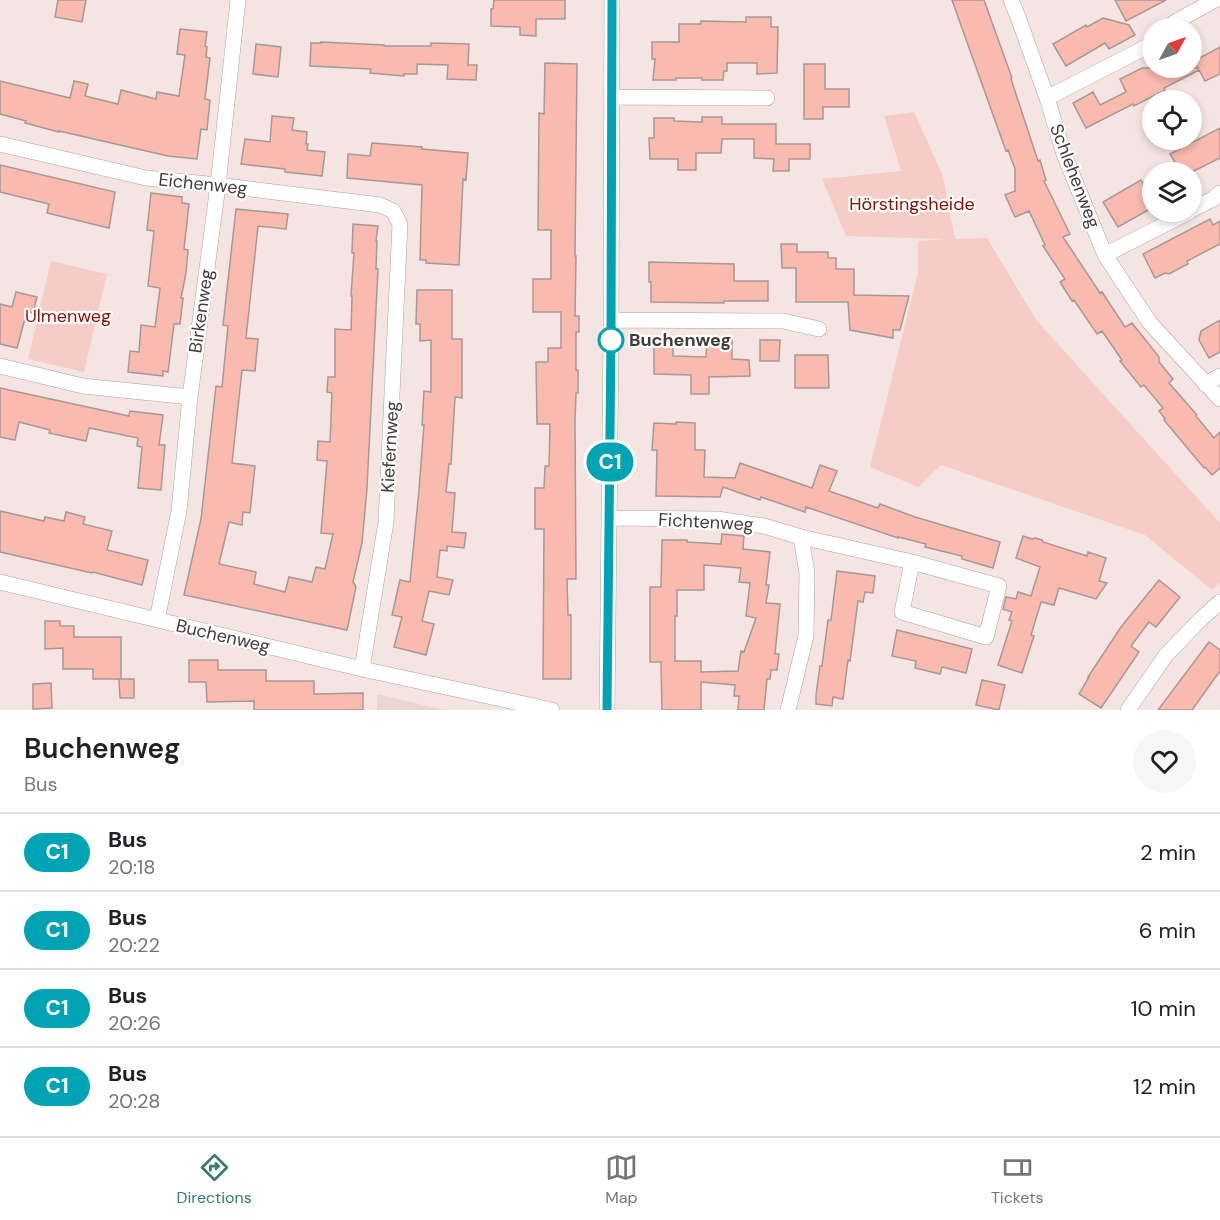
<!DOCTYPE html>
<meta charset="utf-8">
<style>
body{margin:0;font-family:"DM Sans",sans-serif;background:#f6f6f6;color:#202124;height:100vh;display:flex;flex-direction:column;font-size:22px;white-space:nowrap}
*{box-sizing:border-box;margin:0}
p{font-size:20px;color:#757577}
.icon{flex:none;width:33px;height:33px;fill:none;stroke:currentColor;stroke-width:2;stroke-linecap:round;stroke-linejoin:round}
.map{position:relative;height:710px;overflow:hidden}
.details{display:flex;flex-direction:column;background:#fff;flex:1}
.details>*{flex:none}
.badge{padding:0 12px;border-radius:20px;font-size:21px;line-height:39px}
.needle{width:39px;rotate:50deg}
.controls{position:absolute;left:1142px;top:18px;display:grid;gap:12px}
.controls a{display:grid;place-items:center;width:60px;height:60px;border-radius:50%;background:#fff;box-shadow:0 3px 9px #0003;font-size:30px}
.map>.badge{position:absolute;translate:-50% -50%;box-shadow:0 0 0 3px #fff}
.round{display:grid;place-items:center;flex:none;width:63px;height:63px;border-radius:32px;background:#f6f6f6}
.headline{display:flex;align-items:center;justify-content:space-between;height:102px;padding:0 24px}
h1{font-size:28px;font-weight:600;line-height:45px}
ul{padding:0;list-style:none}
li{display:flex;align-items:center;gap:18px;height:78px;padding:0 24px;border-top:2px solid #e0e0e0}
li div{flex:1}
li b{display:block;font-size:22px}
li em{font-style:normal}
li .badge{min-width:66px;font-weight:700;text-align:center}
.menu{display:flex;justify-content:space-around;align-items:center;height:84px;border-top:2px solid #e0e0e0;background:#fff;font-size:16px;color:#757577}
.menu a{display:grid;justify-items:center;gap:3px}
.menu .active{color:#377b6f}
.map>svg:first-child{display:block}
</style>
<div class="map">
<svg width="1220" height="710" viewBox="0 0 1220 710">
<rect width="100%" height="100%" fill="#f5e5e2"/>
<!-- built -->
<path fill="#ecd5d0" d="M377,694l67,16h-67z"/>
<!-- green -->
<path fill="#f5cdc6" d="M914,112l29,64 12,63 32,-1 50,83 183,202v60l-8,7 -67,-55 -204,-70 -23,22 -48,-20 48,-195v-31l26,-2 -98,-3 -24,-57 79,-8 -17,-55z
M51,261l56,13 -23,98 -56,-13z"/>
<!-- building -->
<path fill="#fabaaf" stroke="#a79895" stroke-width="1.5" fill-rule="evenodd" d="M58,0h28l-4,22 -27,-5z
M494,0h71v19h-29v17l-16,-1v-8l-29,-1v-17h2z
M952,0h32l28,78 -1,1 27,82 2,-1 6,20 -2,1 26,53 -7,3 37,56 2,-1 23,35 7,-4 27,34v5l14,17 -4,4 28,32 -1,1 18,22 6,-6v36l-8,7 -7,-8 -1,1 -40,-48 1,-1 -6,-8 4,-3 -19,-23 -3,2 -21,-26 2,-1 -20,-29 -5,3 -23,-34 -2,1 -12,-19 5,-3 -22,-33 2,-1 -16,-34 -14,6 -10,-22 10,-4v-22l-7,-19 -2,1 -14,-39z
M1115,0h51l-40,21z
M746,17h25v10h7l-1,46 -20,1v-11h-30v8h-3l-1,9h-21v-2h-26v2h-23l2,-21h-3v-17h27v-18h22v-3l45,1z
M1103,18l26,7 6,10 -26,14 -4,-6 -39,23 -13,-22 33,-19 1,2z
M180,29l27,3 -2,14 2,1 -1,10 4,1 -5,41 5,1 -3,30 -6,-1 -4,30 -29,-3 -109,-25v1l-34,-9 1,-2 -26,-7v-33l70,17 4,-17 14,3 -3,12 33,8 3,-14 35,9 1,-7 22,4 6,-41 -8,-1z
M321,42l63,3v1h47v-3l38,1 -1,21h9l-1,15 -29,-1 1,-14 -31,-1v10h-13v2l-34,-3 1,-4 -61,-3 1,-23h10z
M256,44l25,3 -3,30 -25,-3z
M1220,47v27l-15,7 -6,-11 -35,18 1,2 -31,16 -1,-2 -47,24 -13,-25 20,-11 7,13 26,-13 -6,-13 22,-11h56l-4,-7z
M545,63l32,1 -2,192h1l-1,60h4v16h-3v38h2v23h-2l-1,29 1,157h-9l1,36h3v64h-28l1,-150h-9v-41h9l1,-22h4l1,-42h-13l-1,-62h12v-14h13v-36h-28v-33h18v-49h-13l1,-117 5,1z
M804,64h21v25h24v18h-26v12h-19z
M272,116l22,2 -2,12 15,2 -1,12h2l-1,6 18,2 -3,24 -37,-4v-3l-44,-5 4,-25 25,3z
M702,117h20v7h54v20h34v15h-21v12h-16l1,-12 -20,-1v-19h-32l-1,14h-25v17h-18v-11h-28l-1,-21h5v-20h20v3l28,1z
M1220,128v30l-28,14h-11l-11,-18z
M372,143l50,4v2l46,4 -2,27 -3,-1 -4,86 -33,-2v-3h-6l2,-75 -75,-7 1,-24 22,2z
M0,165l115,27 -6,36 -62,-15 2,-9 -49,-12z
M1141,180l11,19v9l-34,19 -15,-25z
M151,193l31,4v6l7,1 -5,45 4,1 -2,23 -5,25h2l-3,26h-6l-6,48 -5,-1v5l-35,-4 2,-21 9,1 2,-27 14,2 5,-39 -12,-2 6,-55 -7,-1z
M236,209l52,5 -2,15 -28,-3 -12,112 12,1 -3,32 -13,-1 -10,93 23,3 -5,47 -7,-1 -1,13 -13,-3 -10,42 37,8 -2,12 31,8 4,-15 23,5 4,-15 9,2 8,-35 -12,-1 6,-72 -10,-1 1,-19 12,1 2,-49 -5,-1 1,-15h7v-48l16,1 1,-34h-1l3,-43h-2l1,-29 25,2 -2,15h1l-1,28h2l-11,219 -5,55 -9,39 3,5 -9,43 -163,-35 17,-76 15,-133 6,1 6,-61 -5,-1z
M1210,219l3,6 7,-4v23l-33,17 1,3 -19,10 -4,-1 -10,5 -12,-24z
M781,244h16v8h31v6h8v11h18v26l55,1 -9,34h-7v8l-43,-8 -2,-28h-52v-34h-14z
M649,262l85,2v17h34v20h-44v2l-73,-1v-20h-2z
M417,290h35v49h10v59l-7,-1 -4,67h-2l-3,28 9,1 -3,39 14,1 -2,15 -17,-2v5l-7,-1 -3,27 16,3 -4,15 -20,-4 -7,30 12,3 -8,31 -32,-8 8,-30 -10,-2 8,-35 10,2 9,-92 5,-65h-2l2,-34 7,1v-52l-11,1v-17h-4z
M16,292l21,5 -4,16 -6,-2 -10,37 -17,-4v-40l12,3z
M1220,320v32l-11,6 -10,-18 2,-9z
M732,339v20l17,1 1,16 -41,1v17h-18v-19l-37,-1v-34h19v16l33,1 1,-17z
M760,340h20l-1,21h-19z
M795,355h33l1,33h-34z
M0,388l129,28 1,-5 33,4 -4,30h6l-4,45 -23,-2 4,-41 -5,-1 1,-8 -49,-10 -3,13 -37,-8 1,-3 -31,-8 -4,18 -15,-3z
M676,422l19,1v27h10l-1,27 31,1 5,-15 72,25 8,-23 17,6 -8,20 49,17 2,-4 35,13 85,25 -7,26 -31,-9v-3l-37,-9 1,-3 -28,-7v1l-92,-31 -1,5 -44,-15 -1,3 -37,-13 -3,10 -64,-1 1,-46h-5l2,-27 22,1z
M0,511l44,10 1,-4 19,4 2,-9 19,5 -2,7 29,7 -5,19 41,10 -6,25 -49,-13 -1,1 -35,-8 -57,-13z
M722,534l22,2 -1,13 27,3 -4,33h3l-3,18 14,1 -5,50h4l-2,16h-6l-1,9h-3l-3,31h-26l1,-14h-5l1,-11 -34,-3v28h-39l-1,-48h-11v-75h11l1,-47h25v2l34,2zM704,565l37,3 -2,14 11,1 -4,33 10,2 -12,34 -3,-1 -3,20 -37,1v-11h-26v-45h2v-26h27z
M1023,536l9,3 3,-1 7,2 1,2 44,14 1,-4 18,6 -7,23 8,2 -11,16 -37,-11 -5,17 -13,-3 -10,33 3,1 -12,37 -24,-8 14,-44 -3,-1 3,-8 -9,-3 3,-12 10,2 2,-7 13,4 9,-29 -24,-9z
M837,571l38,5 -2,17 -8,-1 -2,10 -5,-1 -8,60 -2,-1 -5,39 -10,-2 -1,9 -16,-2v-9l4,-29h2l6,-46h3z
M1159,580l21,17 -24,30 -7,-5 -18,24 8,6 -38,56 -22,-14 10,-17h-1l33,-50z
M45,621h15v5h14v11h47v42h-28v-10h-30v-21l-18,1z
M897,630l75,19 -6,24 -24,-6 -2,7 -25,-6 1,-7 -24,-5z
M1209,642l11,8v21l-28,39h-34z
M189,660h29v10h48v11h48v13l49,-1v17h-109v-9l-47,1 -1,-20h-17z
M119,679h15v19h-14z
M982,680l23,5 -6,25 -23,-5z
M51,683l1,25 -19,1v-25z"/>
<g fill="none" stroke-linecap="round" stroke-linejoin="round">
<defs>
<path id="minor" d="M1011,0l7,17 29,81 17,56 41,101 45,68 70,76
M1169,28l6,-6 40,-22
M612,97l155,1
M1047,98l105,-54
M0,144l146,34 72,7 162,20 13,6 7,13 -14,298 -24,147
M1191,210l22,-11 7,-6
M1105,255l84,-43
M611,320l172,1 36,8
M0,366l83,20 107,11
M1205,384l15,-8
M609,518l108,1 47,7 37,11 6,36 -1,63 -18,74
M801,537l111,25 87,24 -13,51 -84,-25 10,-50
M0,582l362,87 190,41
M157,620l22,-109 11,-114 28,-212 20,-185
M607,710l4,-371 1,-339
M1128,710l38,-55 35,-36 19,-17"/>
</defs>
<!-- minor casing -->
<use href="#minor" stroke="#b0a19e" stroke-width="16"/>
<!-- minor -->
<use href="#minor" stroke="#fff" stroke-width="15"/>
</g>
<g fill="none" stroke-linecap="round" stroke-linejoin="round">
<defs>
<path id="line" d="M607,710l4,-371 1,-339"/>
</defs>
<!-- line casing -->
<use href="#line" stroke="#fff" stroke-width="14"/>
<!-- line -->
<use href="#line" stroke="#00a3b4" stroke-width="9"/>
</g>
<!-- markers -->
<circle fill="#fff" stroke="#00a3b4" stroke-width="3" cx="611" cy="340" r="12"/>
<g text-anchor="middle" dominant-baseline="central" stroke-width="4.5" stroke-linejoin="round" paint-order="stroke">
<!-- street labels -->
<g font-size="18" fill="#413b39" stroke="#fff">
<text transform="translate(1075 176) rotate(69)">Schlehenweg</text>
<text transform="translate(203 184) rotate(6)">Eichenweg</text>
<text transform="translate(201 311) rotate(-82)">Birkenweg</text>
<text transform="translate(390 447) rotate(-87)">Kiefernweg</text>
<text transform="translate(706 522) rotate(3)">Fichtenweg</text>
<text transform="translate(223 636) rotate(13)">Buchenweg</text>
</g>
<!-- park labels -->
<g font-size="18" fill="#890e04" stroke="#fff">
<text x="912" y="204">Hörstingsheide</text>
<text x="68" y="316">Ulmenweg</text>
</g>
<!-- stop labels -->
<g font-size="18" font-weight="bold" fill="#413b39" stroke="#fff" text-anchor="start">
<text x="629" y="340">Buchenweg</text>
</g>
</g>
</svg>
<div class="controls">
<a><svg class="needle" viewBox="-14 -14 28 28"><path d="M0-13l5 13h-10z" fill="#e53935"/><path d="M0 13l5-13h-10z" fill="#757577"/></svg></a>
<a><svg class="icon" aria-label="locate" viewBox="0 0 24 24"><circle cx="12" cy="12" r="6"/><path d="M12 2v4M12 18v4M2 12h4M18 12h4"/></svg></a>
<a><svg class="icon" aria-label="layers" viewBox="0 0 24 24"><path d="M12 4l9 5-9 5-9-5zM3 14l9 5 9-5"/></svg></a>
</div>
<b class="badge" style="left:610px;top:462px;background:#00a3b4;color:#fff">C1</b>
</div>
<section class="details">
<div class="headline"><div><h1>Buchenweg</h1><p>Bus</p></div><a class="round"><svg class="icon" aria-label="heart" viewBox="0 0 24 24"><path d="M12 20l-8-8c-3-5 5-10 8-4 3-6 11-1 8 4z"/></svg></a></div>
<ul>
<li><span class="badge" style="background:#00a3b4;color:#fff">C1</span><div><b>Bus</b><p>20:18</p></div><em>2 min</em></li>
<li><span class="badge" style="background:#00a3b4;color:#fff">C1</span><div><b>Bus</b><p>20:22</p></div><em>6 min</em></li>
<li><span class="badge" style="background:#00a3b4;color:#fff">C1</span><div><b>Bus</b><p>20:26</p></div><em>10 min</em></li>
<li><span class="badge" style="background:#00a3b4;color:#fff">C1</span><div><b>Bus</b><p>20:28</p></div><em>12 min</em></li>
</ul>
</section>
<nav class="menu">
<a class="active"><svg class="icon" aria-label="directions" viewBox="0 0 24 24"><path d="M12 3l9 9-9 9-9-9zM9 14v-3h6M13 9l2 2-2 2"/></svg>Directions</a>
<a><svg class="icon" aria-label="map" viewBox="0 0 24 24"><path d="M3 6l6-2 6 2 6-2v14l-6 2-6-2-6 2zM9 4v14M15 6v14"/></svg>Map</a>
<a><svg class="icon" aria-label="tickets" viewBox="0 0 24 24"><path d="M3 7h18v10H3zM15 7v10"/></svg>Tickets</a>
</nav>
